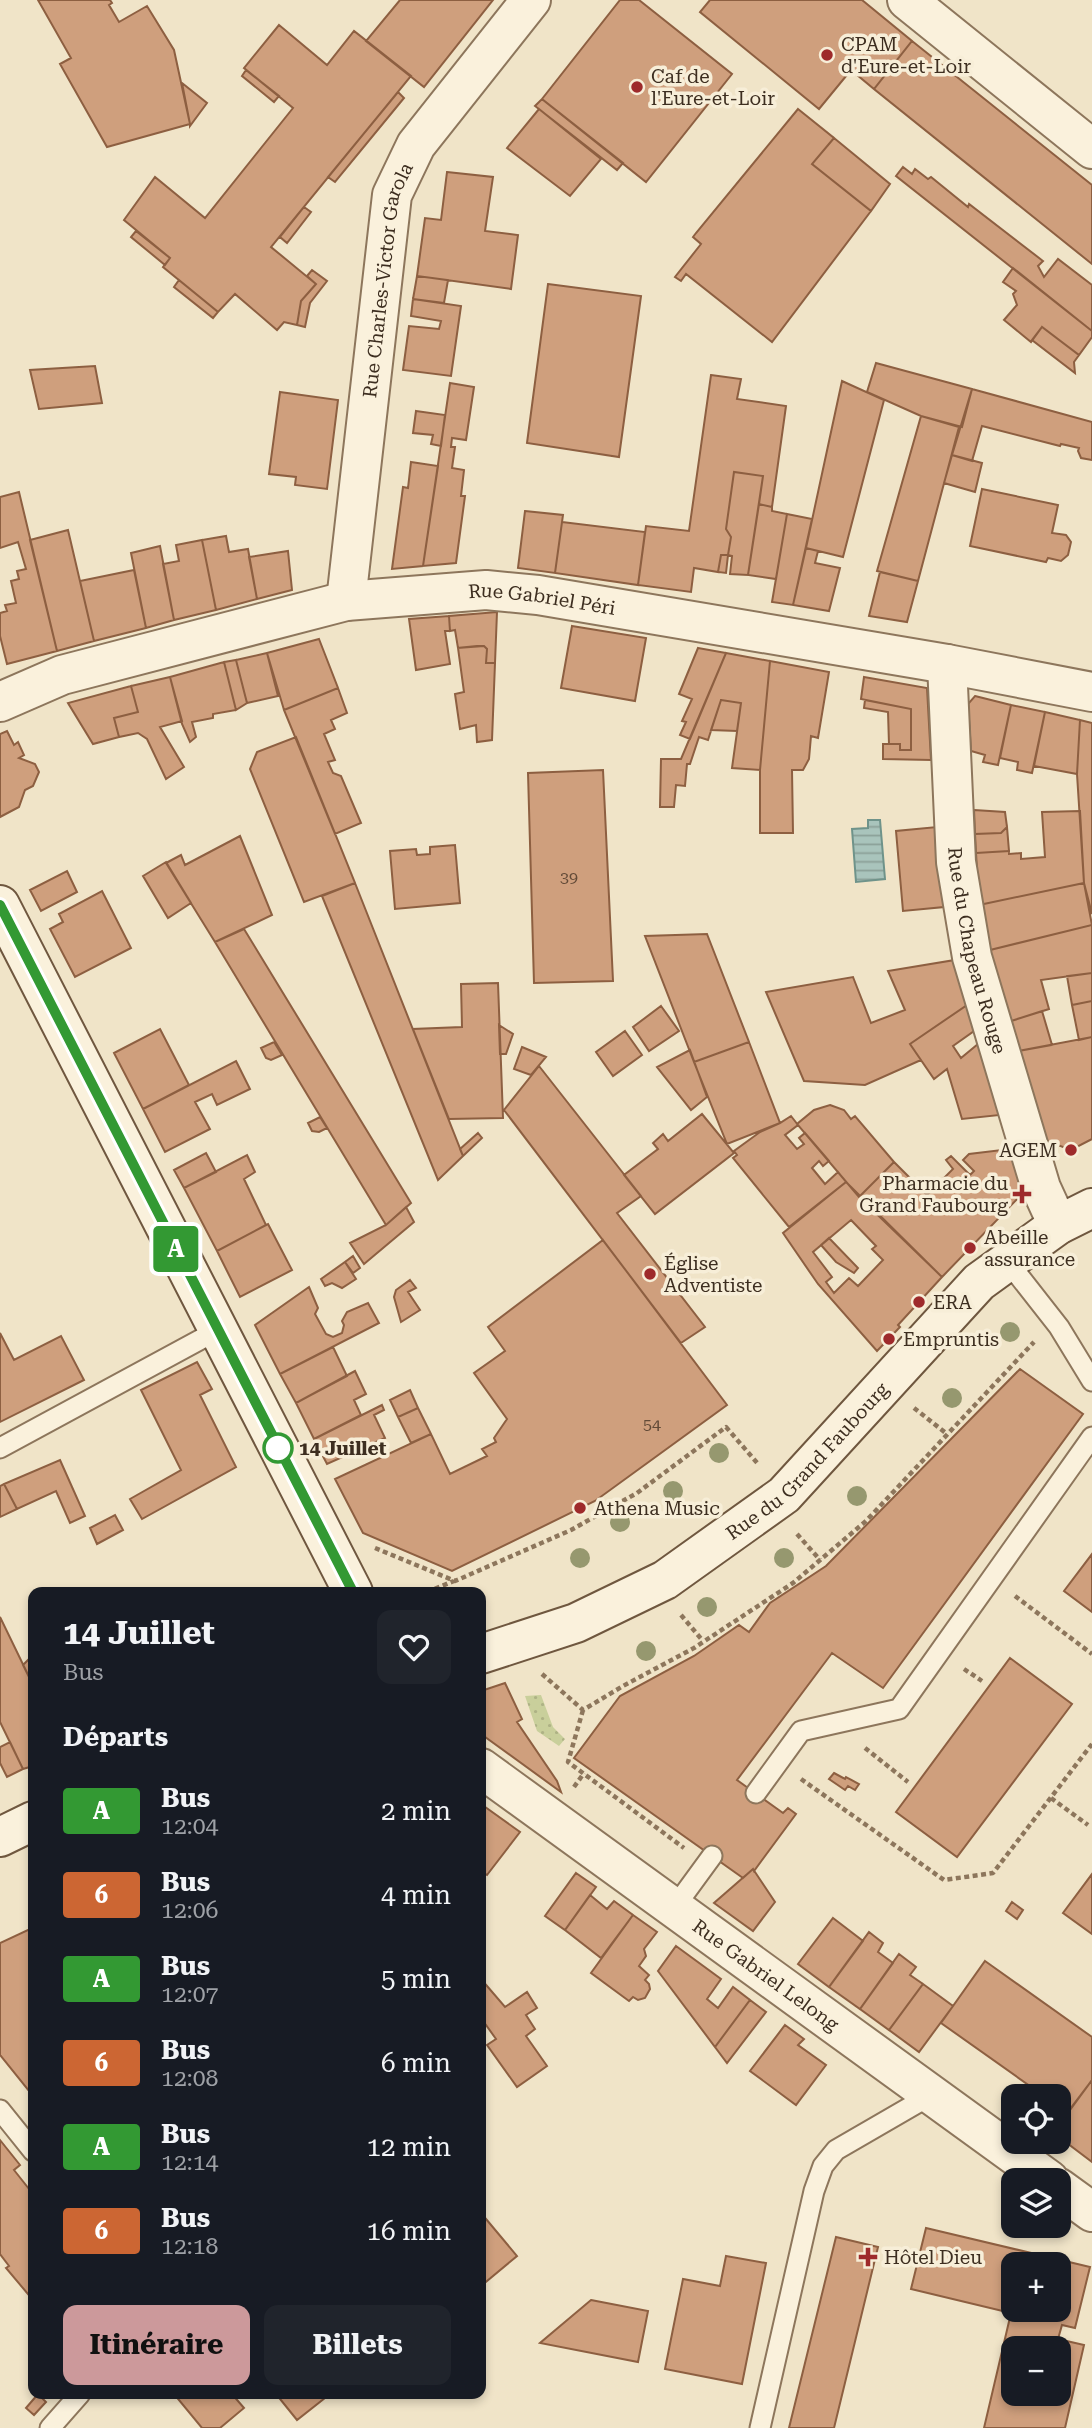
<!DOCTYPE html>
<html lang="fr">
<meta charset="utf-8">
<style>
body{margin:0;font-family:"Roboto Serif",serif;background:#20242c;color:#f1f3f6;height:100vh;display:flex;flex-direction:column;font-size:26px;white-space:nowrap}
*{box-sizing:border-box;margin:0}
p{font-size:23px;color:#9ea1a6}
.icon{flex:none;width:38px;height:38px;fill:none;stroke:currentColor;stroke-width:2;stroke-linecap:round;stroke-linejoin:round}
.map{position:relative;flex:1;overflow:hidden}
.panel{position:absolute;left:28px;top:1587px;width:458px;height:812px;display:flex;flex-direction:column;background:#171b24;border-radius:14px;box-shadow:0 4px 10px #0003}
.panel>*{flex:none}
.badge{padding:0 14px;border-radius:5px;font-size:24px;line-height:46px}
.controls{position:absolute;left:1001px;top:2084px;display:grid;gap:14px}
.controls a{display:grid;place-items:center;width:70px;height:70px;border-radius:14px;background:#171b24;box-shadow:0 4px 10px #0003;font-size:35px}
.map>.badge{position:absolute;translate:-50% -50%;box-shadow:0 0 0 4px #fff}
h2{padding:0 35px;font-size:26px;line-height:63px}
.round{display:grid;place-items:center;flex:none;width:74px;height:74px;border-radius:14px;background:#20242c}
.headline{display:flex;align-items:center;justify-content:space-between;height:119px;padding:0 35px}
h1{font-size:33px;font-weight:700;line-height:52px}
.button{display:flex;gap:14px;margin-top:auto;padding:14px 35px}
.button a{flex:1;height:80px;border-radius:14px;background:#cc999b;color:#111;font-size:28px;font-weight:700;line-height:80px;text-align:center}
.button a+a{background:#20242c;color:#f1f3f6}
ul{padding:0;list-style:none}
li{display:flex;align-items:center;gap:21px;height:84px;padding:0 35px}
li div{flex:1}
li b{display:block;font-size:26px}
li em{font-style:normal}
li .badge{min-width:77px;font-weight:700;text-align:center}
.map>svg:first-child{display:block}
</style>
<div class="map">
<svg width="1092" height="2428" viewBox="0 0 1092 2428">
<defs>
<pattern id="grass-dots" width="8" height="8" patternUnits="userSpaceOnUse" patternTransform="scale(1.75)"><rect width="8" height="8" fill="#c9cf9b"/><path d="M2 2h.1M6 6h.1" fill="none" stroke="#aeb285" stroke-width="1.8" stroke-linecap="round"/></pattern>
<pattern id="water-rules" width="6" height="5" patternUnits="userSpaceOnUse" patternTransform="scale(1.75)"><rect width="6" height="5" fill="#a9c4bc"/><path d="M0 2.5h6" fill="none" stroke="#8ba098"/></pattern>
</defs>
<rect width="100%" height="100%" fill="#f0e4c8"/>
<!-- grass -->
<path fill="url(#grass-dots)" d="M541,1695l12,32 12,12 -6,7 -22,-15 -12,-35z"/>
<!-- water -->
<path fill="url(#water-rules)" stroke="#6f938a" stroke-width="2" d="M868,820h12l5,59 -29,3 -4,-53 16,-1z"/>
<!-- building -->
<path fill="#cf9f7d" stroke="#8d5f41" stroke-width="2" fill-rule="evenodd" d="M38,0h72l2,3 -3,2 10,17 28,-16 27,44 16,74 -83,23 -47,-83 11,-6z
M400,0h93l-69,87 -58,-46z
M620,0h19l93,74 -86,108 -104,-83z
M710,0h152l50,41 -38,48 -23,-19 -32,39 -119,-97z
M279,25l48,40 27,-34 57,45 -140,171 45,37 -15,17 -4,24 -13,-3 -7,8 -42,-36 -17,18 -55,-45 7,-9 -46,-38 31,-43 50,41 88,-110 -49,-40z
M912,41l180,144v79l-218,-175z
M246,70l33,26 -5,6 -32,-26z
M182,83l25,20 -17,23v-2z
M398,92l6,6 -69,84 -7,-5z
M542,99l81,64 -6,7 -82,-64z
M539,109l62,50 -31,37 -63,-48z
M798,109l36,29 -22,26 59,47 -99,131 -86,-68 -5,7 -6,-4 26,-33 -8,-7 3,-4z
M834,138l56,46 -19,27 -59,-47z
M903,167l9,7 3,-5 13,10 3,-2 37,30 1,-3 74,57 -5,5 6,11 14,-18 34,26v46l-196,-155z
M447,172l46,5 -8,54 33,4 -7,54 -94,-13 8,-58 16,2z
M304,207l7,5 -24,31 -7,-6z
M136,231l34,27 -5,7 -34,-28z
M1013,268l79,63v6l-13,18 -37,-28 -11,15 -27,-22 13,-15 -4,-11 3,-3 -13,-9z
M312,270l15,11 -17,22 -5,24 -8,-2 4,-24 15,-17 -9,-8z
M417,276l31,4 -4,23 -31,-4z
M179,280l39,32 -5,6 -39,-31z
M548,284l93,12 -22,161 -92,-14z
M413,299l48,7 -10,70 -48,-6 6,-44 30,3 2,-8 -30,-5z
M1042,327l37,28 -5,7 1,11 -43,-33z
M876,363l96,26 -10,38 -41,-11 -54,-24z
M95,366l7,37 -63,6 -9,-39z
M711,375l30,4 -4,20 49,7 -14,101 -13,-3 4,-28 -29,-4 -8,57 5,8 -3,18h-7l-3,17 -24,-4 -3,24 -53,-7 8,-59 43,5z
M842,381l42,19 -41,157 -37,-9z
M450,383l24,4 -8,53 -14,-2 -1,9h4l-3,21 12,2 -3,26h4l-9,67 -33,3z
M972,389l120,33v38l-11,-2 -3,-7 1,-3 -18,-4 -1,2 -78,-20 -10,35 -20,-6z
M280,392l58,8 -11,89 -32,-4 1,-8 -27,-3z
M416,411l29,4 -4,31 -10,-2 2,-9 -20,-2z
M921,416l38,11 -41,154 -41,-10z
M952,455l30,8 -7,29 -31,-9z
M411,462l27,4 -15,100 -31,3 11,-82 5,1z
M734,472l29,4 -15,99 -18,-1 2,-18 -4,-1 3,-18 -5,-8z
M982,489l76,16 -6,28 14,2 5,7 -3,13 -7,6 -13,-3 -2,4 -76,-16z
M19,492l38,159 -50,13 -7,-28v-23l7,-2 -2,-6 11,-2 -5,-22 8,-2 -2,-8 9,-2 -8,-27 -18,6v-51z
M759,504l13,3v4l15,3 -11,65 -28,-4z
M525,511l38,4 -8,58 -37,-5z
M787,514l25,5 -19,86 -21,-3z
M562,522l83,10 -7,53 -83,-12z
M68,530l26,111 -37,10 -27,-111z
M226,536l3,16 19,-3 9,50 -41,11 -14,-70z
M202,540l14,70 -42,10 -11,-56 16,-3 -3,-16z
M160,546l14,74 -28,8 -15,-75z
M806,548l12,3 -3,12 25,5 -11,43 -36,-6z
M288,551l4,39 -35,9 -8,-42z
M721,555h7l-2,18 -8,-1z
M134,570l12,58 -52,13 -14,-60z
M880,572l38,9 -11,41 -38,-6z
M497,612l-2,51h-9l1,-14 -3,-3 -26,2 -3,-18 -5,1 -1,-15z
M449,616l1,15h-5l5,33 -34,6 -7,-51z
M572,626l74,12 -11,63 -74,-13z
M319,639l19,49 -54,22 -17,-57z
M477,646h7l3,3 -1,14h9l-3,77 -15,2 -1,-17 -16,4 -5,-35 9,-2 -6,-44z
M698,648l28,5 -36,86 -10,-4 6,-13 -4,-1 10,-22 -13,-5z
M267,653l11,43 -31,7 -11,-43z
M726,653l44,8 -10,109 -28,-2 9,-65 -20,-3 -13,40 -9,-3 -9,27h-3l-2,22 -9,-1 -2,22h-14l1,-48h20z
M236,660l11,43 -11,7 -12,-48z
M770,661l59,11 -11,66 -7,-2 -2,23 -6,11h-11l1,63h-33v-63z
M224,662l12,48 -23,4v4l-21,4 4,15 -6,5 -8,-18 -12,-47z
M170,677l12,44 -22,6 24,40 -18,12 -19,-40 -9,-6 -19,4 -5,-19 24,-6 -7,-26z
M864,677l63,11 4,72 -48,-1v-15h17v6h11v-41l-50,-10z
M131,686l7,26 -24,6 5,19 -26,7 -25,-41z
M338,688l9,25 -16,7 4,9 -11,5 11,26 -7,2 5,11 8,3 20,47 -26,11 -51,-124z
M975,696l36,9 -13,60 -15,-3 2,-7 -14,-4 -3,-47z
M721,700l20,3 -4,28 -26,-1z
M865,700l46,9v41h-11v-6h-11l-1,-32 -24,-4z
M1011,705l34,7 -13,61 -15,-3 1,-8 -18,-4z
M1045,712l35,8 -3,54 -43,-8z
M1080,720l12,3v191l-8,-31 -7,-109z
M7,731l7,14 4,-3 6,13 -5,3 16,6 4,8 -6,14 -8,4 -6,17 -19,10v-83z
M296,737l59,146 -51,19 -54,-133 7,-17z
M603,770l10,211 -79,2 -6,-210z
M974,810l31,2 2,15 -6,6 -26,1z
M1080,811l4,72 -105,22 -3,-52 33,-2v3l12,-1v6l24,-2 -3,-45z
M937,827l7,80 -41,4 -7,-80z
M1007,827l2,24 -33,2 -1,-19 26,-1z
M240,836l32,79 -57,27 -49,-79 15,-8 4,10z
M455,845l5,58 -65,6 -5,-58 26,-2 1,6 13,-1v-7z
M166,862l25,41 -23,15 -25,-42z
M67,871l10,21 -36,19 -11,-21z
M355,883l108,273 -25,24 -116,-284z
M1084,883l8,42 -106,26 -7,-46z
M102,891l29,57 -56,29 -25,-48 13,-7 -4,-8z
M1092,925v48l-51,7 8,29 -41,13 -22,-71z
M244,929l167,274 -25,22 -171,-283z
M707,934l42,108 -55,20 -49,-126z
M955,960l12,45 -57,39 11,16 -56,25 -61,-4 -38,-89 87,-15 18,46 34,-13 -17,-39z
M1092,973v28l-20,4 -5,-29z
M498,983l5,135 -54,1 -36,-90 49,-2 -1,-43z
M1092,1001v36l-13,3 -7,-35z
M967,1005l7,26 -21,15 8,12 17,-14 22,71 -38,4 -15,-50 -13,10 -24,-35z
M661,1006l18,25 -30,20 -16,-24z
M1042,1011l10,34 -34,6 -10,-29z
M499,1025l14,9 -7,20h-6z
M160,1029l29,56 -46,24 -29,-56z
M625,1031l17,24 -29,21 -17,-24z
M1092,1037v102l-21,11 -27,-10 -26,-89z
M274,1042l8,13 -11,5 -5,-2 -5,-10z
M749,1042l31,81 -53,21 -33,-82z
M522,1047l24,10 -15,18 -17,-6z
M690,1050l17,47 -16,13 -34,-43z
M236,1061l14,28 -33,16 -5,-11 -17,8 15,27 -45,23 -22,-43z
M539,1066l102,130 -24,17 88,114 -24,16 -177,-233z
M830,1105l14,5 7,9 4,-3 39,46 -35,35 -62,-73 17,-14z
M702,1114l32,39 -79,61 -31,-39 34,-26 -5,-6 10,-9 5,7z
M791,1116l7,9 -13,10 12,14 7,-5 -5,-6 6,-5 24,28 -6,5 -4,-5 -7,7 13,16 13,-12 8,10 -57,45 -56,-69 4,-3 -3,-4 26,-19 20,-9z
M320,1117l7,11 -8,4 -7,-1 -4,-8z
M478,1133l4,5 -19,18 -3,-7z
M1010,1149l12,37v8l-80,83 -83,-80 35,-35 33,33 26,-26 -7,-9 5,-4 19,19 4,-4 -11,-11 6,-6z
M206,1153l10,19 -32,16 -10,-18z
M247,1155l8,17 -11,7 22,46 -49,26 -33,-63z
M846,1182l96,95 -44,48 2,2 -23,24 -59,-67 -35,-51zM851,1220l25,26 -4,3 11,11 -25,26 -9,-8 -15,15 -8,-11 6,-5 -19,-25z
M406,1207l8,15 -50,42 -14,-21 36,-18z
M268,1224l24,46 -52,27 -23,-46z
M829,1238l29,30 -4,5 -18,-11 -15,-17z
M603,1240l124,165 -132,96 -143,70 -89,-38 -28,-54 96,-45 19,40 37,-18 -5,-7 14,-7 -2,-4 13,-19 -33,-46 31,-22 -17,-24z
M353,1256l7,12 -7,5 -8,-11z
M345,1262l11,17 -14,9 -10,-5 -7,3 -4,-7z
M410,1280l6,8 -8,4 12,18 -19,12 -7,-25 2,-7z
M309,1287l9,21 -3,6 11,20 7,3 9,-4 2,-8 -2,-4 5,-9 21,-9 11,20 -99,51 -25,-49z
M0,1333l14,27 47,-24 23,44 -84,42z
M333,1347l14,29 -51,27 -16,-29z
M197,1362l15,27 -12,6 36,72 -94,52 -12,-20 51,-29 -40,-80z
M1020,1369l63,45 -200,274 -51,-35 -95,127 46,33 5,-5 8,6 -42,57 -1,-2 -10,9 -169,-120 46,-62 74,-40 45,-31 10,7 21,-29 56,-37z
M355,1371l11,23 -12,6 7,15 -47,24 -18,-36z
M410,1390l8,18 -20,9 -8,-17z
M382,1405l2,5 -10,5 11,23 -58,26 -13,-25z
M418,1408l13,26 -20,9 -13,-26z
M60,1460l25,56 -15,7 -14,-32 -39,18 -13,-25z
M4,1484l13,25 -17,8v-31z
M115,1515l8,15 -26,14 -7,-16z
M1092,1554v58l-28,-21z
M0,1617l33,68v81l-10,3 -23,-47z
M33,1655v30l-10,-20z
M1010,1658l62,46 -115,153 -61,-45z
M505,1683l17,36 -5,3 40,59 4,11 -80,-58v-43z
M10,1742l13,27 -16,8 -7,-14v-16z
M834,1773l11,6 1,-2 13,7 -4,6 -7,-4 -3,4 -16,-11z
M481,1804l39,28 -33,43 -6,-4z
M753,1869l22,33 -22,29 -39,-28z
M576,1873l20,14 -31,43 -20,-14z
M1092,1874v60l-29,-21z
M590,1895l17,14 7,-8 19,14 -32,43 -36,-28z
M1012,1902l11,8 -6,9 -11,-8z
M633,1915l24,17 -13,17 2,7 -7,10 10,9 -4,5 4,4 1,5 -5,9 -7,2 -5,-3 -4,4 -38,-28z
M833,1918l30,23 -34,46 -31,-23z
M30,1929l3,5v162l-33,-41v-112z
M869,1932l14,11 -5,9 15,11 -33,46 -31,-22z
M676,1946l45,33 -14,20 11,9 15,-21 17,13 -35,47 -57,-76z
M899,1954l17,13 -6,8 13,9 -34,46 -29,-21z
M985,1961l107,76v43l-25,33 -8,-6v-11h-15l-103,-73z
M481,1979l24,28 22,-15 10,16 -11,7 9,14 -9,7 21,30 -30,21 -30,-42 9,-6 -15,-21z
M923,1984l30,22 -34,46 -30,-22z
M750,2000l16,12 -39,51 -12,-16z
M785,2025l19,14 -6,6 28,20 -30,40 -46,-34z
M1092,2080v82l-33,-25v-12z
M0,2140l20,25 -6,5 19,24v106l-27,-32 3,-2 -9,-12z
M481,2213l36,43 -36,30z
M926,2228l164,39 -15,61 -13,-3 -4,14 26,6 -19,83h-81l27,-115 -100,-24zM1013,2264h46v46h-46zM1013,2348h46v46h-46z
M836,2237l42,10 -44,181h-45z
M726,2256l40,7 -24,121 -77,-15 18,-90 37,7z
M591,2300l57,11 -10,51 -98,-19z
M38,2394l8,8 -12,13 -8,-7z
M174,2394h58l12,14 -24,20h-18z
M276,2394h54l-33,26z"/>
<g fill="none" stroke-linecap="round" stroke-linejoin="round">
<defs>
<path id="lane" d="M1008,1262l51,65 33,54
M0,1448l218,-118
M756,1793l45,-62 98,-22 193,-272
M674,1908l38,-52
M0,2110l33,41
M50,2428l30,-34
M760,2428l54,-237 9,-25 13,-16 95,-55"/>
<g id="street">
<path d="M907,0l185,149"/>
<path id="s1" d="M346,601l46,-406 24,-50 115,-145"/>
<path id="s2" d="M947,664l9,198 16,95 69,231 17,37"/>
<path id="s3" d="M0,702l62,-27 284,-74 140,-11 52,5 409,69 145,28"/>
<path id="s4" d="M481,1768l568,412"/>
<path d="M1059,2188l33,24"/>
</g>
<g id="secondary">
<path d="M0,905l353,687"/>
<path id="s5" d="M481,1654l95,-31 89,-43 119,-85 195,-213 79,-57 34,-17"/>
<path d="M0,1837l33,-16"/>
</g>
</defs>
<!-- lane casing -->
<use href="#lane" stroke="#8d765c" stroke-width="23"/>
<!-- street casing -->
<use href="#street" stroke="#8d765c" stroke-width="42"/>
<!-- secondary casing -->
<use href="#secondary" stroke="#6f573f" stroke-width="42"/>
<!-- path -->
<path stroke="#8d765c" stroke-width="4.5" stroke-dasharray="5 3.5" stroke-linecap="butt" d="M914,1408l33,26
M797,1534l23,26
M375,1548l80,33 116,-51 66,-37 89,-66 33,38
M427,1592l27,-11
M1015,1596l77,58
M681,1615l22,26
M964,1669l18,12
M542,1674l41,36 40,-24 71,-38 99,-65 73,-62 168,-179
M583,1710l-15,52 116,86
M865,1748l43,34
M801,1779l143,101 49,-7 99,-129
M574,1787l10,-14
M1051,1798l37,27"/>
<!-- lane -->
<use href="#lane" stroke="#faf1dc" stroke-width="19"/>
<!-- street -->
<use href="#street" stroke="#faf1dc" stroke-width="38"/>
<!-- secondary -->
<use href="#secondary" stroke="#faf1dc" stroke-width="38"/>
</g>
<!-- trees -->
<g fill="#96986f">
<circle cx="1010" cy="1332" r="10"/>
<circle cx="952" cy="1398" r="10"/>
<circle cx="719" cy="1453" r="10"/>
<circle cx="673" cy="1491" r="10"/>
<circle cx="857" cy="1496" r="10"/>
<circle cx="620" cy="1522" r="10"/>
<circle cx="580" cy="1558" r="10"/>
<circle cx="784" cy="1558" r="10"/>
<circle cx="707" cy="1607" r="10"/>
<circle cx="646" cy="1651" r="10"/>
</g>
<g fill="none" stroke-linecap="round" stroke-linejoin="round">
<defs>
<path id="line" d="M0,905l353,687"/>
</defs>
<!-- line casing -->
<use href="#line" stroke="#fff" stroke-width="16"/>
<!-- line -->
<use href="#line" stroke="#393" stroke-width="10"/>
</g>
<!-- markers -->
<g fill="#9e2a2b" stroke="#f7eed8" stroke-width="2.5">
<circle cx="827" cy="55" r="7"/>
<circle cx="637" cy="87" r="7"/>
<circle cx="1071" cy="1150" r="7"/>
<path d="M1018.5 1183.5h7v7h7v7h-7v7h-7v-7h-7v-7h7z"/>
<circle cx="970" cy="1248" r="7"/>
<circle cx="650" cy="1274" r="7"/>
<circle cx="919" cy="1302" r="7"/>
<circle cx="889" cy="1339" r="7"/>
<circle cx="580" cy="1508" r="7"/>
<path d="M864.5 2246.5h7v7h7v7h-7v7h-7v-7h-7v-7h7z"/>
</g>
<circle fill="#fff" stroke="#393" stroke-width="3.5" cx="278" cy="1448" r="14"/>
<g text-anchor="middle" dominant-baseline="central" stroke-width="7" stroke-linejoin="round" paint-order="stroke">
<!-- number labels -->
<g font-size="16" fill="#624a37">
<text x="569" y="877">39</text>
<text x="652" y="1424">54</text>
</g>
<!-- poi labels -->
<g font-size="19" fill="#3d2e20" stroke="#f7eed8" text-anchor="start">
<text x="841" y="44">CPAM<tspan x="841" dy="22">d'Eure-et-Loir</tspan></text>
<text x="651" y="76">Caf de<tspan x="651" dy="22">l'Eure-et-Loir</tspan></text>
<text x="1057" y="1150" text-anchor="end">AGEM</text>
<text x="1008" y="1183" text-anchor="end">Pharmacie du<tspan x="1008" dy="22">Grand Faubourg</tspan></text>
<text x="984" y="1237">Abeille<tspan x="984" dy="22">assurance</tspan></text>
<text x="664" y="1263">Église<tspan x="664" dy="22">Adventiste</tspan></text>
<text x="933" y="1302">ERA</text>
<text x="903" y="1339">Empruntis</text>
<text x="594" y="1508">Athena Music</text>
<text x="884" y="2257">Hôtel Dieu</text>
</g>
<!-- street labels -->
<g font-size="19" fill="#3d2e20" stroke="#f7eed8">
<text stroke="none"><textPath href="#s1" startOffset="324">Rue Charles-Victor Garola</textPath></text>
<text stroke="none"><textPath href="#s3" startOffset="558">Rue Gabriel Péri</textPath></text>
<text stroke="none"><textPath href="#s2" startOffset="289">Rue du Chapeau Rouge</textPath></text>
<text stroke="none"><textPath href="#s5" startOffset="385">Rue du Grand Faubourg</textPath></text>
<text stroke="none"><textPath href="#s4" startOffset="352">Rue Gabriel Lelong</textPath></text>
</g>
<!-- stop labels -->
<g font-size="19" font-weight="bold" fill="#3d2e20" stroke="#f7eed8" text-anchor="start">
<text x="299" y="1448">14 Juillet</text>
</g>
</g>
</svg>
<div class="controls">
<a><svg class="icon" aria-label="locate" viewBox="0 0 24 24"><circle cx="12" cy="12" r="6"/><path d="M12 2v4M12 18v4M2 12h4M18 12h4"/></svg></a>
<a><svg class="icon" aria-label="layers" viewBox="0 0 24 24"><path d="M12 4l9 5-9 5-9-5zM3 14l9 5 9-5"/></svg></a>
<a>+</a>
<a>−</a>
</div>
<b class="badge" style="left:176px;top:1249px;background:#393;color:#fff">A</b>
<section class="panel">
<div class="headline"><div><h1>14 Juillet</h1><p>Bus</p></div><a class="round"><svg class="icon" aria-label="heart" viewBox="0 0 24 24"><path d="M12 20l-8-8c-3-5 5-10 8-4 3-6 11-1 8 4z"/></svg></a></div>
<h2>Départs</h2>
<ul>
<li><span class="badge" style="background:#393;color:#fff">A</span><div><b>Bus</b><p>12:04</p></div><em>2 min</em></li>
<li><span class="badge" style="background:#c63;color:#fff">6</span><div><b>Bus</b><p>12:06</p></div><em>4 min</em></li>
<li><span class="badge" style="background:#393;color:#fff">A</span><div><b>Bus</b><p>12:07</p></div><em>5 min</em></li>
<li><span class="badge" style="background:#c63;color:#fff">6</span><div><b>Bus</b><p>12:08</p></div><em>6 min</em></li>
<li><span class="badge" style="background:#393;color:#fff">A</span><div><b>Bus</b><p>12:14</p></div><em>12 min</em></li>
<li><span class="badge" style="background:#c63;color:#fff">6</span><div><b>Bus</b><p>12:18</p></div><em>16 min</em></li>
</ul>
<div class="button"><a>Itinéraire</a><a>Billets</a></div>
</section>
</div>
